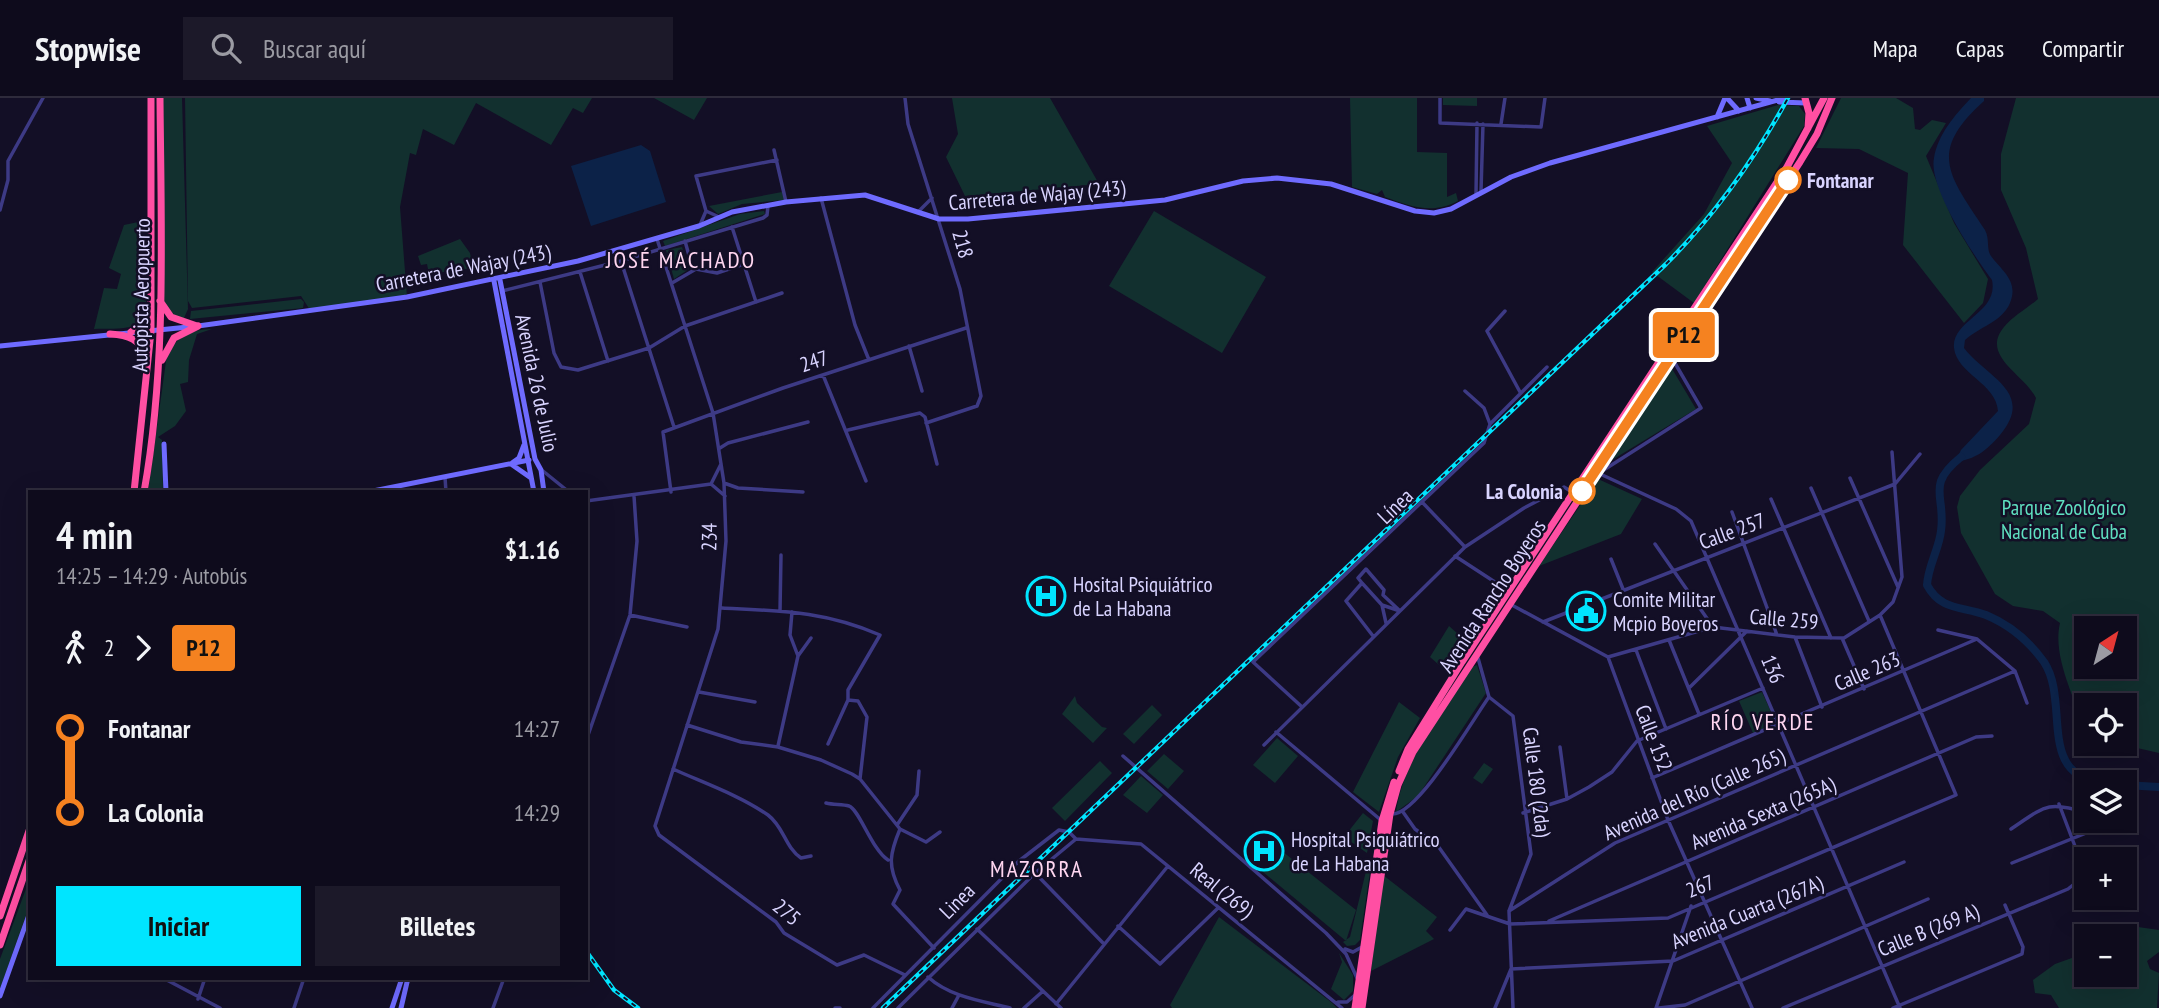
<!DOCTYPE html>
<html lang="es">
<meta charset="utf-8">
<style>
body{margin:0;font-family:"PT Sans Narrow",sans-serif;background:#1c1929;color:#f1f3f6;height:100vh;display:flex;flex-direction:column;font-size:26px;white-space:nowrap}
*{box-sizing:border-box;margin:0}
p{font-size:23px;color:#9b9ba3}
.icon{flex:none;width:38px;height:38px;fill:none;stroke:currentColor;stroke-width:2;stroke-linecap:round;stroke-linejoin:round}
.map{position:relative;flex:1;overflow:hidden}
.details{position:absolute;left:28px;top:392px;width:560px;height:490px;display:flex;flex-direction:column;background:#0e0b1c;border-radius:0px;box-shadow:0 7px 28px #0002,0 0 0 2px #2e2b3b}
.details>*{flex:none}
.badge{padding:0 14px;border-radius:5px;font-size:24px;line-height:46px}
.needle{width:46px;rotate:36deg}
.buttons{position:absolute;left:2074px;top:518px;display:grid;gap:14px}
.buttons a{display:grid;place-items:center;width:63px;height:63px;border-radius:0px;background:#0e0b1c;box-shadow:0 7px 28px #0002,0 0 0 2px #2e2b3b;font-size:35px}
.map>.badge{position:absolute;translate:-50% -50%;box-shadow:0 0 0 4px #fff}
.legs{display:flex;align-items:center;gap:10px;height:77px;padding:0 28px;font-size:23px}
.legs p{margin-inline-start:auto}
.head{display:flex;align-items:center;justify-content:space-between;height:119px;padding:0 28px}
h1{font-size:38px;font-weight:700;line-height:52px}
.action{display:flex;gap:14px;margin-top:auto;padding:14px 28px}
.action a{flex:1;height:80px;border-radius:0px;background:#00e5ff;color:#111;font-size:28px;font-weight:700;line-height:80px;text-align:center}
.action a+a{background:#1c1929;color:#f1f3f6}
ul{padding:0 28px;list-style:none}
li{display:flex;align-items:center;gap:24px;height:84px;font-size:26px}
li i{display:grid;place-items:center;width:10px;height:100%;margin:0 9px;background:currentColor}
li i::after{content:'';width:18px;height:18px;margin:-9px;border:5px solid;border-radius:50%;background:#0e0b1c}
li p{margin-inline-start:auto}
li:first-child i{background:linear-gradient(#0000 50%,currentColor 0)}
li:last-child i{background:linear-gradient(currentColor 50%,#0000 0)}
header{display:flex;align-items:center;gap:42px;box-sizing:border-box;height:98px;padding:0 35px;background:#0e0b1c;border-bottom:2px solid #2e2b3b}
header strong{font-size:33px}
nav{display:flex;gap:38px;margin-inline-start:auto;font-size:24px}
.search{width:490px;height:63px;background:#1c1929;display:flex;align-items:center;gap:18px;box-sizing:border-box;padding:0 24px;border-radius:0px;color:#9b9ba3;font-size:26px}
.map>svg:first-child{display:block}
</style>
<header>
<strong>Stopwise</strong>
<div class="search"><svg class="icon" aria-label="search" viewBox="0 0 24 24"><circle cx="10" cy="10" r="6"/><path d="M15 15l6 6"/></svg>Buscar aquí</div>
<nav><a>Mapa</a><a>Capas</a><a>Compartir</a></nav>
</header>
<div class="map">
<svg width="2159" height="910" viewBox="0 0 2159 910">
<rect width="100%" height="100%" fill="#130f26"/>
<!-- green -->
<path fill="#12302f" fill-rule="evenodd" d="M163,0h19l6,211 -4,9 -5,1 -15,-12z
M185,0h407l-9,15 -10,-5 -22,37 -75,-42 -22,42 -31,-16 -7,26 -6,-2 -10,54 7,90 -97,13 -9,-14 -109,12 -4,-7z
M654,0h53l-13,22z
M952,0h98l49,86 -134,12 -19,-39 12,-23z
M1350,0h67v54l30,1v44l9,-4 2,8c-25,14 -49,5 -73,-4l-3,-7 -5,4 -25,-7z
M1443,0h34v8l-34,-1z
M1841,0h55l17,10 2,21 5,1 12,-10 14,3 -20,33 28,67 34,56 -5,24 -19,20 -61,-78 5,-72 -49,-24 -43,-1z
M2016,0h143v655l-39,-9h4v-39h-38v26c-11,-31 -34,-75 -26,-108l-17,-12 -30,-5 -18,-12 -34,-61 -4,-26 3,-11 20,-26 49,-46 7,-26c-12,-24 -56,-42 -32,-71 9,-11 24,-19 34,-28l-12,-51 -25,-58v-36zM2086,530h38v39h-38z
M1778,7l21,1 6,8 -1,12 -110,177 -42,-31 52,-58 28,-51 -25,-37z
M782,94l2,8 -42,4 -24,10 -9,-8z
M764,113l1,3 -100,32 -2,-5 77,-27z
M1154,113l112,66 -44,76 -113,-67z
M148,122l-2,97c-13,15 -34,11 -52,12l10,-41 13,1 4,-15 -12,-6 15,-43z
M460,141l10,14 3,15 -44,6 -2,-10 -6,1 -3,-9z
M682,149l7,22 -15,10 -8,-29z
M301,201l3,3 -1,6 -113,11 1,-8z
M212,231l-15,5 -8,26 -1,22 -8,2 6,27 -11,15 -17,11 4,3 1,52h-15l19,-138c12,-19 23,-24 45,-25z
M1671,269l25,42 -89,54z
M1598,381l44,20 -21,35 -82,32z
M1449,528l18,16 -20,30 -17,-15z
M1477,567l9,28 -68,103 -22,16c7,-52 48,-102 76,-145z
M1762,594l14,31 -23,10 -14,-32z
M1075,598l2,7 25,24 5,1 -14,15 -31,-29z
M1399,604l21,16 -22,39 -19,55 -26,-20z
M1152,607l10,10 -28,29 -11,-10z
M1277,640l21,18 -23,27 -22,-18z
M1164,656l20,17 -16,18 -21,-18z
M1100,663l12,12 -47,48 -13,-13z
M1484,665l9,6 -11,15 -9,-6z
M1141,678l22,19 -16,18 -24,-18z
M1363,715l10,8 -6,32 -23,-16z
M1262,737l94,75 -10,31 -101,-84z
M1368,765l3,2 -11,75 -5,5 -8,1 -4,-4 7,-5z
M1383,777l54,42 -11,14 8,8 -63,32z
M30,780v26l-30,85v-30z
M1219,819l112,85 6,6h-165l-2,-3z
M2131,828l28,4v22l-12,9 3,8 9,4 -2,35h-98l-8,-13 -16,-2 -2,-13 22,-16 31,-11v22h38v-39h-5z
M1339,855l14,22v16l-9,9 -13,-11 11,-27z"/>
<!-- water -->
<path fill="#0c2248" d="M1971,0h13v3c-58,52 -34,75 1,129 5,9 1,19 6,26 11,15 28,25 19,47 -8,19 -31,24 -45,37l-1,8c22,29 72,44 36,87 -14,16 -24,24 -45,27l6,-12 37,-39c-2,-28 -41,-37 -44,-63 -3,-28 45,-35 38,-68 -18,-24 -64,-93 -58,-122 4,-24 21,-43 37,-60z
M641,47l9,6 16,51 -75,24 -20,-60z"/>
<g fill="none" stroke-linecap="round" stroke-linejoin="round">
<!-- river -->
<path stroke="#0c2248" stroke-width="8" d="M1961,359c-36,29 -15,38 -20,74 -2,18 -13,35 -14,54 14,26 35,21 59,30 24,10 43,26 58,47 26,39 -7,112 56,120
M2124,687l35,2"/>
<!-- street -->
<path stroke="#3d3a85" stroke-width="3.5" d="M905,0l3,26 52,165 21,107 -4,10 -51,17
M1440,0v25l101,4 4,-29
M1501,26l4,-26
M774,52l12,52
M1481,93l2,-67
M1476,97l1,-72
M821,100l34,127 14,35
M0,112l8,-30v-19l35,-63
M919,113l13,-13
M719,119l-13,-6 -10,-35 81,-16
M700,127l6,-14
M732,129l24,75
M657,141l56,174 11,70 2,58 -8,88 -63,197 4,9 117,87 8,11 53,32 27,-10 41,20
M685,143l8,29
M621,163l53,166
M580,174l28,89
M540,184l14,71 7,14 17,3 71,-22 36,-22 97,-33
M672,185l24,-14 21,4 27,-9
M502,193l119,-30 142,-43 4,-3 1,-9
M1505,213l-18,20 33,61
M909,248l13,45
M823,277l43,106
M1465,293l19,17 6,16
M848,332l72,-17 5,4 12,47
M720,350l8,-5 80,-21
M543,373l26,21
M1598,375l78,36 15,12 209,487
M1599,375l102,-65 -29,-50
M445,379l1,15
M1850,380l48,109
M724,385l14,5 65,4
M711,386l10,-20
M1811,390l58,133
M671,394l-8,-60 120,-44 183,-60
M1771,401l60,139
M586,403l125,-17 14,12
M1422,404l43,45
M1732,414l45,123
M1655,446l58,83
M1455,458l46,30
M1611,461l12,30
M1362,485l20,22
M1510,506l98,53 60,163 84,188
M722,510c60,3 102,3 158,27l-32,55v10l-20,44
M780,513l1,-56
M630,517l57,12
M1543,524l352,-138 25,-30
M1386,525l-4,-18 15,5
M1938,532l39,9 38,32 12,32
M1373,538l-27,-35 16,-18 -4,-5 8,-9 18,21 -1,5 16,15
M1795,539l27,70
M1842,540l22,51
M1669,542l30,74
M1636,552l30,79
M798,558l13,-18
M1608,559l105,-30 82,10 49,1 36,-23 13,-13 9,-25 -10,-125
M1478,560l11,39 24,19 18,138 -22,57 4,97
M1689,590l58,-57
M699,594l56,10
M848,602l10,1 9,16 -7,62
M1301,608l-48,-44 231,-219 6,-19 57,-57
M687,627l54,17 37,5 43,13 31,14 8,5 40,50 26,13 14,-10
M1276,634l106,89
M586,643l44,-126 7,-74 -3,-45
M1264,647l201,-198 59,-39 40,-21 8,5
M778,648l20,-90 -8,-21 2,-23
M1560,649l7,52
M1123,658l203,177 20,21 11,24
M673,671c31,14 66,26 95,46 16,12 17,32 33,43l10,-2
M1652,680l325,-139
M826,705c8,2 16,1 23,3 10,3 23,44 39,54
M1403,714l12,17 23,17 49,69
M1523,715l44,-14 22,-12 23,-15 25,-31 126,-53
M1392,716c26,1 81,-95 97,-117
M897,727l20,-30 2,-24
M900,731c-10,24 -13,37 0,61l-7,14 41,44
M2011,731c33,-22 36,-29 75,-16
M1076,741l65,5 201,164
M2012,765l94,-38 1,-4
M1035,775l69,71
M1509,813l106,-68 400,-172
M1549,823l427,-184 16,-1
M1118,828l42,38 58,-56
M977,831l84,79
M1450,832l16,-21 44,15 158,-6 288,-123 -76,-180
M1345,851l8,3 9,-5
M928,879c22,20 54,24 82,31
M163,880l57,30
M198,901l7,-21
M1338,904h9l8,-7
M1056,906l112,-138
M294,910l10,-30
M493,910l11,-30
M835,910h5
M873,910l146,-147 40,-31 10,2 7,7
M898,910l137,-135 41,-34
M952,910l7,-13
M1024,910l19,-17
M1495,910l16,-39 162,-8 231,-99
M1656,910l35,-102
M1659,910l26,-3 243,-106
M1783,910l285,-119 15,-12 1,-7 -25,-66
M1893,910l129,-54 1,-7 -18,-42"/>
<!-- secondary -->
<path stroke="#6f6bff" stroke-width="5" d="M1727,0l12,13
M1747,0l3,10
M1756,0l14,3
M1779,4l27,1
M1717,19l8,-19
M500,182l35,179 6,11 3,22
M494,183l40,211
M0,248l198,-20 209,-29 171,-36 121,-35 33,-14 54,-10 79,-7 74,24h29l197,-19 78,-19 34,-3 54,6 84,27 19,2 17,-4 60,-32 39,-14 235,-65
M164,346l2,48
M512,365l7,-5 5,-13
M511,366l20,14
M368,394l161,-32
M0,898l30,-84
M392,910l10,-30
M401,910l7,-30"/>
<!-- highway -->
<path stroke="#ff4fa3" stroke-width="7" d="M1805,0l4,15 -1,15
M160,203l11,16 26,9
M131,234l13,-8 4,-9
M110,236c18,1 31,5 36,24
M162,262l12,-22 24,-12
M134,394l17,-161v-233
M144,394c23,-127 17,-265 16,-394
M1399,673l9,-22 54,-87 325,-495 37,-69
M0,818l30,-88
M0,847l30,-87
M1355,910l27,-187 12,-39
M1362,910l28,-194 8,-29 15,-33 387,-590 17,-28 15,-36"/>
<defs>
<path id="rail" d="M586,853l28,39 24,18
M883,910l783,-744c50,-50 88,-104 122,-166"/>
</defs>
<!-- rail casing -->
<use href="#rail" stroke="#00e5ff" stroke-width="4.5"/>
<!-- rail -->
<use href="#rail" stroke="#130f26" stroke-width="2" stroke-dasharray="5" stroke-linecap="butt"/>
</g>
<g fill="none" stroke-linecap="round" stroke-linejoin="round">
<defs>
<path id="line-1" d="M1582,393l206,-311"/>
</defs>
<!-- line-1 casing -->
<use href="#line-1" stroke="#fff" stroke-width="16"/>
<!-- line-1 -->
<use href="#line-1" stroke="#f58220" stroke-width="10"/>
</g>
<!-- icons -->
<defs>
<symbol id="hospital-ring" viewBox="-11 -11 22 22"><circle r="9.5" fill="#130f26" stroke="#00e5ff" stroke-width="1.5"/><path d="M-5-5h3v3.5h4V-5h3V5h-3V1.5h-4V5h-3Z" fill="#00e5ff"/></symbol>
<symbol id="civic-ring" viewBox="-11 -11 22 22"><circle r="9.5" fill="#130f26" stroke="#00e5ff" stroke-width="1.5"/><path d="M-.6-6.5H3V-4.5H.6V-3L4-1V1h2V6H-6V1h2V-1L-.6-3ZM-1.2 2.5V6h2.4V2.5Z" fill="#00e5ff"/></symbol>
</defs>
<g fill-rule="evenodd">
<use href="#hospital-ring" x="1024" y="476" width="44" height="44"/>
<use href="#civic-ring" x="1564" y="491" width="44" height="44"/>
<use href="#hospital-ring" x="1242" y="731" width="44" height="44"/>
</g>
<!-- markers -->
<g fill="#fff" stroke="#f58220" stroke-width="3.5">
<circle cx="1788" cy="82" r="12"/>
<circle cx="1582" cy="393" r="12"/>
</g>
<g text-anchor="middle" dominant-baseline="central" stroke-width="5" stroke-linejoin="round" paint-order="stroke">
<!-- stop labels -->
<g font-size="21" font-weight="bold" fill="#d9d4ff" stroke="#130f26" text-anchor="start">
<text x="1807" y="82">Fontanar</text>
<text x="1563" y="393" text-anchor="end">La Colonia</text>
</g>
<!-- street labels -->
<g font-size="21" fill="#d9d4ff" stroke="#130f26">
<text transform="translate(1037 97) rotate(-5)">Carretera de Wajay (243)</text>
<text transform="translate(963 146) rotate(74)">218</text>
<text transform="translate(463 170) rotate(-11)">Carretera de Wajay (243)</text>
<text transform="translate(141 197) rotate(-89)">Autopista Aeropuerto</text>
<text transform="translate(814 263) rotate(-18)">247</text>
<text transform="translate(537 285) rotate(78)">Avenida 26 de Julio</text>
<text transform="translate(1395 408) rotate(-44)">Línea</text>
<text transform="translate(1732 433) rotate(-20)">Calle 257</text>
<text transform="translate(709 439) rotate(-89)">234</text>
<text transform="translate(1492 498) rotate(-57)">Avenida Rancho Boyeros</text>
<text transform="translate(1784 521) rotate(5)">Calle 259</text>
<text transform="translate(1773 571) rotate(67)">136</text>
<text transform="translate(1867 573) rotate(-23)">Calle 263</text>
<text transform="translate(1654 640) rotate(69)">Calle 152</text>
<text transform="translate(1537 684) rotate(83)">Calle 180 (2da)</text>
<text transform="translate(1694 696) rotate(-24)">Avenida del Río (Calle 265)</text>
<text transform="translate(1763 715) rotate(-23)">Avenida Sexta (265A)</text>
<text transform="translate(1700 788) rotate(-22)">267</text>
<text transform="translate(1222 792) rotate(39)">Real (269)</text>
<text transform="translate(957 803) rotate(-45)">Linea</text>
<text transform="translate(787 814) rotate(40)">275</text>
<text transform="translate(1747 814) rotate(-22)">Avenida Cuarta (267A)</text>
<text transform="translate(1928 832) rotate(-22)">Calle B (269 A)</text>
</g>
<!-- park labels -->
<g font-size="21" fill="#5fe0c0" stroke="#130f26">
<text x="2064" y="409">Parque Zoológico<tspan x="2064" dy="24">Nacional de Cuba</tspan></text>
</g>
<!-- poi labels -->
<g font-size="21" fill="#d9d4ff" stroke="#130f26" text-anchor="start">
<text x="1073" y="486">Hosital Psiquiátrico<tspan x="1073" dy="24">de La Habana</tspan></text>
<text x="1613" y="501">Comite Militar<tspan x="1613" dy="24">Mcpio Boyeros</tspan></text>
<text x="1291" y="741">Hospital Psiquiátrico<tspan x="1291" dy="24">de La Habana</tspan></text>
</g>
<!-- neighbourhood labels -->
<g font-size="23" letter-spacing="2" fill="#ffd6f0" stroke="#130f26">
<text x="681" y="161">JOSÉ MACHADO</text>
<text x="1763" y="623">RÍO VERDE</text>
<text x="1037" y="770">MAZORRA</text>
</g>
</g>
</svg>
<div class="buttons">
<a><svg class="needle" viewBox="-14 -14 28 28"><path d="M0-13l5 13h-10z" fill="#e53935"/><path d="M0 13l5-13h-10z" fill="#9b9ba3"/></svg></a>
<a><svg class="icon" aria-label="locate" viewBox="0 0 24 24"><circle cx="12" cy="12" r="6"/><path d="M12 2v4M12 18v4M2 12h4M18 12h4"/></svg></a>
<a><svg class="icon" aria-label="layers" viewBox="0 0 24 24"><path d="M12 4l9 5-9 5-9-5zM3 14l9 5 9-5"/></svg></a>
<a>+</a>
<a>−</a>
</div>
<b class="badge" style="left:1684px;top:237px;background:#f58220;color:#111">P12</b>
<section class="details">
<div class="head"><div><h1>4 min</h1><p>14:25 – 14:29 · Autobús</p></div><b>$1.16</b></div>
<div class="legs"><svg class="icon" aria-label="walk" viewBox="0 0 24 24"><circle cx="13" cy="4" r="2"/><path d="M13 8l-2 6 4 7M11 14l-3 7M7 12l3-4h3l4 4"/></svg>2<svg class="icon" aria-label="forward" viewBox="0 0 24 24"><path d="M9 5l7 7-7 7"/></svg><b class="badge" style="background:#f58220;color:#111">P12</b></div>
<ul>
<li><i style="color:#f58220"></i><b>Fontanar</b><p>14:27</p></li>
<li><i style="color:#f58220"></i><b>La Colonia</b><p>14:29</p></li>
</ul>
<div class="action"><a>Iniciar</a><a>Billetes</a></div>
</section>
</div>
